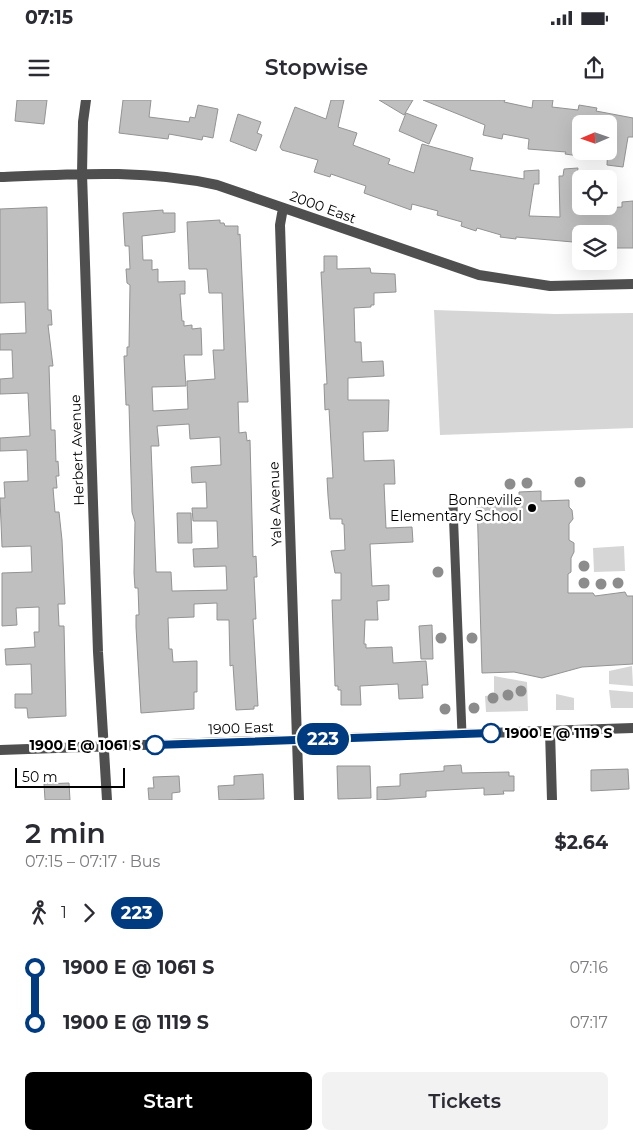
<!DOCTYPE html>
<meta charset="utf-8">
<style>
body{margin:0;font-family:Montserrat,sans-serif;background:#f2f2f3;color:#2b2b33;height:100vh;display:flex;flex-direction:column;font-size:19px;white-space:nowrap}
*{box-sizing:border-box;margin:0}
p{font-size:16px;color:#7c7c81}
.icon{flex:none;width:28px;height:28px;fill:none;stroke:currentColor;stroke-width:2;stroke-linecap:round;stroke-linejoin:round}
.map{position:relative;height:700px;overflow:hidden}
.details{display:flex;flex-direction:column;background:#fff;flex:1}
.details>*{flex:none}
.badge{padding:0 10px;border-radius:16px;font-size:18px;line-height:32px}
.needle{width:32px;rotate:268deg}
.tools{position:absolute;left:572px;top:15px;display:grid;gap:10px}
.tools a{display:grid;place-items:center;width:45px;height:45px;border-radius:8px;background:#fff;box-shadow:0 5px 20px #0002;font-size:25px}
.scale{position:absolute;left:15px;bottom:12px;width:110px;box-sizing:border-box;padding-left:5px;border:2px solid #000;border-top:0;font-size:14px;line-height:18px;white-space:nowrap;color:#000;-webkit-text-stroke:4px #fff;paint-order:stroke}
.map>.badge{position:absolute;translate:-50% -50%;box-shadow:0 0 0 2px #fff}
.legs{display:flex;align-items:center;gap:8px;height:55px;padding:0 25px;font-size:16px}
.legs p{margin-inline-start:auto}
.headline{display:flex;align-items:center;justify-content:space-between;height:85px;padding:0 25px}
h1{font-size:28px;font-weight:600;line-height:38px}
.primary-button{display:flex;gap:10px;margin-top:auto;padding:10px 25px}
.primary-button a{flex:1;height:58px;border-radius:8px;background:#000;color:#fff;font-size:20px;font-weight:600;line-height:58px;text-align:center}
.primary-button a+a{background:#f2f2f3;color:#2b2b33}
ul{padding:0 25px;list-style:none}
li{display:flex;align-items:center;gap:18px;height:55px;font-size:19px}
li i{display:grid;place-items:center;width:8px;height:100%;margin:0 6px;background:currentColor}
li i::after{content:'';width:12px;height:12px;margin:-6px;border:4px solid;border-radius:50%;background:#fff}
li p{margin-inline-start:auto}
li:first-child i{background:linear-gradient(#0000 50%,currentColor 0)}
li:last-child i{background:linear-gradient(currentColor 50%,#0000 0)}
.status{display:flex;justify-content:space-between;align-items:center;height:35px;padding:0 25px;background:#fff;direction:ltr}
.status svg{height:14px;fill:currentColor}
header{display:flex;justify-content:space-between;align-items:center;height:65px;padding:0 25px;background:#fff;font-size:22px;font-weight:600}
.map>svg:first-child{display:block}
</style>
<div class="status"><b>07:15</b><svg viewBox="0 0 49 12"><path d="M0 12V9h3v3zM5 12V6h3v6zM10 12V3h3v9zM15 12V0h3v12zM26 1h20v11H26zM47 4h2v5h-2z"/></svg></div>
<header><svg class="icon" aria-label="menu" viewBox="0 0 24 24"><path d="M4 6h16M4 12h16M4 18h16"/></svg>Stopwise<svg class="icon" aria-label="share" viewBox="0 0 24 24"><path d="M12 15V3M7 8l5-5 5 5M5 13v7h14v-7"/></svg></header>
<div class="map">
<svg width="633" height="700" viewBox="0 0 633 700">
<rect width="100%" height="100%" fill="#fff"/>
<!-- green -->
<path fill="#d6d6d6" d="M434,210l121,4 78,-1v115l-193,7z
M624,446l1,25 -31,1 -1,-24z
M632,566l1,20 -24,-2v-13z
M494,576l33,6 1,29 -42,1 -1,-16 9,-1z
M609,590l24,2v16h-22z
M556,594l18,4v12h-18z"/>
<!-- building -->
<path fill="#bfbfbf" stroke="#939393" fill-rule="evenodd" d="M17,0h30l-3,24 -29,-3z
M123,0h28l-2,17 40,5 1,-5 5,1 3,-13 20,4 -5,29 -10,-2 -1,4 -33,-6 -1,5 -49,-6z
M331,0h13l-6,27 19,6 -4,12 37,14 -2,5 26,9 8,-29 51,14 -3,12 54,9v-8l15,-1v14h-5l-5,32 31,1 -1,-41h4l1,-7 14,-1 -1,8h4v33l41,-2v-5l11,-1v47h-24v-14h-13v-5h-23v13l-57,-5v2l-16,-2 1,-2 -24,-7 -1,3 -15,-5 1,-4 -25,-7 1,-4 -26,-7 -1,6 -47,-17 2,-7 -35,-12 -1,3 -16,-5 4,-12 -36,-10 -2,-3 15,-40 31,12z
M379,0h34l-9,15z
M423,0h82l-1,2 28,6 1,-8h20l-1,7 26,3 1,-5 18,3 -1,3 37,7v19h-5l-5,30 -16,-2 2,-41h-28l-2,32 -14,-2 1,-2 -38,-3 1,-10 -26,-5 -1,5 -19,-4 2,-10z
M406,13l31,12 -8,19 -30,-13z
M238,14l23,8 -4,11 5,2 -6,16 -26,-10z
M47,107l1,103h3l1,15h-4l5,41h-4l2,64h4l1,32 2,-1 1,15h-3l1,12h-4l2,24h4l3,28 3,64h-7l1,22h5l2,90 -38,2 -1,-10h-12v-14h17l-1,-30 -25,1 -1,-16 30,-2 -1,-15h5v-25l-23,1 1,17 -15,1v-53l30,-1 -1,-26 -29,1 -2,-49h5l-1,-16 24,-1 -1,-31 -27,1v-13l30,-2 -2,-43 -28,1v-15l13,-1 -1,-28h-12v-16l26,-1 -1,-31 -25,1v-94z
M163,110v3h12v19l-33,4 1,24h9v10l6,-1v13l27,-1v13h-5l2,27h2v5l8,-1v4l9,-1 1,27h-18l2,31 -34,1 1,24 35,-2 -1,-28 28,-2 -2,-29h11l-2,-57h-13l-2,-24h-18l-2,-47 33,-2v3h4l1,3h13v9l2,-1 8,168h-10l1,31 7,-1 1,9 3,-1 3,117 3,-1 1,21h-3l2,42h-3l5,87h-4v3l-18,1 -3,-45 -3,1 -1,-46h-12v-17l-23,1v13l-26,1 1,31h3l1,13 24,-1v31h-3v17l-53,4 -5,-86v-12h3l-1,-27h-3l-1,-15 1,-51 -3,-10 -3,-107h-3l-2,-49h3v-9h2l1,-62 -3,-2 -1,-14h4l-1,-23h-4l-2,-33zM189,324l1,15 30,-2 1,28 -30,2 1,16 14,-1 1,26h-15l1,13h24l1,27 -25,1 1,18 32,-1 1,24 -55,1 -1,-19h-15l-5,-126h8l-2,-20z
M324,156h13v13l33,-1 1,5 24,1 1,18 -22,1v12h-3v2l-17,1 1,34h6l1,20 21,-1 1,15 -36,2v22h41l-1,31 -25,1 1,29 30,-1 1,24h-11l2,44 26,-1 1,15 -43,2 2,42 17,-1v15l-12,1 1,19h-13l-1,24h2v4l26,-1 1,16 33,-2 2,24h-6l1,13 -24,1 -1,-15 -38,2 1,19h-20v-15h-3v-4h-3l-3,-86h9v-27h-6l-4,-22 14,-1 -1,-26h-2v-5h-12l-2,-23 -1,-18h6l-4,-69 -4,1 -1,-26h3l-6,-112h3z
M541,391v10l28,-1v7l3,3 1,9 -4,5v16l5,3v9l-3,6v14l-3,2v19h25l2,3 30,-4 2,4h6v68l-51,3 -40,11 -28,-6 -32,1 -5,-174 42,-2v-5z
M177,413h14l1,30h-14z
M432,525l1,34h-12l-2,-33z
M461,665l1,8 47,-1v4h5v15h-11l1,3 -20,1v-7l-58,3v6l-49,3v-13l23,-1v-12l44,-3v-5z
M337,666h33l1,32 -33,1z
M628,669l1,20 -38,2v-21z
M263,674l1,25 -45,1 -1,-14 16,-1v-9z
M179,676l1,16 -8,1v7h-23l-1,-12h6l-1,-11z
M69,683l1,17h-25l-1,-16z"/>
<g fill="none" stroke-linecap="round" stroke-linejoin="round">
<!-- service -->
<path stroke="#4f4f4f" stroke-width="9" d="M453,406l9,228"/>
<!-- minor -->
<path stroke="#4f4f4f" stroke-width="10" d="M86,0l-3,22 -1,52 16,478 9,148
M0,77c73,-3 145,-8 217,8l262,90 71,11 83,-2
M283,108l-3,17 19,575
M550,631l2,69
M0,650l633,-22"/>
</g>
<!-- trees -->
<g fill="#8c8c8c">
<circle cx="580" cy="382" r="5.5"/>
<circle cx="527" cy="383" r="5.5"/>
<circle cx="510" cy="384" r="5.5"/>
<circle cx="584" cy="466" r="5.5"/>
<circle cx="438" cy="472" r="5.5"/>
<circle cx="584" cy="483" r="5.5"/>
<circle cx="618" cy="483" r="5.5"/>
<circle cx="601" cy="484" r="5.5"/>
<circle cx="441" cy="538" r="5.5"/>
<circle cx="472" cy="538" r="5.5"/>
<circle cx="521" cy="591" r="5.5"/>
<circle cx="508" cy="595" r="5.5"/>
<circle cx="493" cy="598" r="5.5"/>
<circle cx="474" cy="608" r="5.5"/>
<circle cx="445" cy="609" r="5.5"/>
</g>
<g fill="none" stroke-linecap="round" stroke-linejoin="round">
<defs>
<path id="line-1" d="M155,645l336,-12"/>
</defs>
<!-- line-1 casing -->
<use href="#line-1" stroke="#fff" stroke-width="11"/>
<!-- line-1 -->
<use href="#line-1" stroke="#003b80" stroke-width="8"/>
</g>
<!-- markers -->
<circle fill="#000" stroke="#fff" stroke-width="2" cx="532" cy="408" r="5"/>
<g fill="#fff" stroke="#003b80" stroke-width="2.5">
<circle cx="491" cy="633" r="9"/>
<circle cx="155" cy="645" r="9"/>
</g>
<g text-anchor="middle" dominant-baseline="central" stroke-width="5" stroke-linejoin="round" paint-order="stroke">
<!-- street labels -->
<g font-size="14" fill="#000" stroke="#fff">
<text transform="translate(323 107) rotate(20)">2000 East</text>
<text transform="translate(77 350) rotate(-92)">Herbert Avenue</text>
<text transform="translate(275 404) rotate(-92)">Yale Avenue</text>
<text transform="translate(241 628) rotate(-2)">1900 East</text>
</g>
<!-- poi labels -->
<g font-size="14" fill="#000" stroke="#fff" text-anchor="end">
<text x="522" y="400">Bonneville<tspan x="522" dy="16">Elementary School</tspan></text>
</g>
<!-- stop labels -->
<g font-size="14" font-weight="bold" fill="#000" stroke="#fff" text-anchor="start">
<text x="505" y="633">1900 E @ 1119 S</text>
<text x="141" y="645" text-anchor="end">1900 E @ 1061 S</text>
</g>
</g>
</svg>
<div class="tools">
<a><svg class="needle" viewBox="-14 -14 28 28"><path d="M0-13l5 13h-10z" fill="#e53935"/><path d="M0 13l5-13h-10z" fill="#7c7c81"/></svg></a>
<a><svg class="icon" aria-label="locate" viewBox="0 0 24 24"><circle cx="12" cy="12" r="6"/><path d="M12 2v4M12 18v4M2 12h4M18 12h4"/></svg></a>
<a><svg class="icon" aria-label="layers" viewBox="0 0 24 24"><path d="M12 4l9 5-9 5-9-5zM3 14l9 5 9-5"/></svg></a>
</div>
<div class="scale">50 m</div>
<b class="badge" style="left:323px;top:639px;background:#003b80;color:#fff">223</b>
</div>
<section class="details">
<div class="headline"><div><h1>2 min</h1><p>07:15 – 07:17 · Bus</p></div><b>$2.64</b></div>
<div class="legs"><svg class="icon" aria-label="walk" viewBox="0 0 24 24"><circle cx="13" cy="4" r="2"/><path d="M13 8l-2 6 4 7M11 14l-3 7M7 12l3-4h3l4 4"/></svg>1<svg class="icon" aria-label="forward" viewBox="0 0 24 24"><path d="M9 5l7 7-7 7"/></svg><b class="badge" style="background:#003b80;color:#fff">223</b></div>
<ul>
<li><i style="color:#003b80"></i><b>1900 E @ 1061 S</b><p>07:16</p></li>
<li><i style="color:#003b80"></i><b>1900 E @ 1119 S</b><p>07:17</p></li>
</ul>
<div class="primary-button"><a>Start</a><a>Tickets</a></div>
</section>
